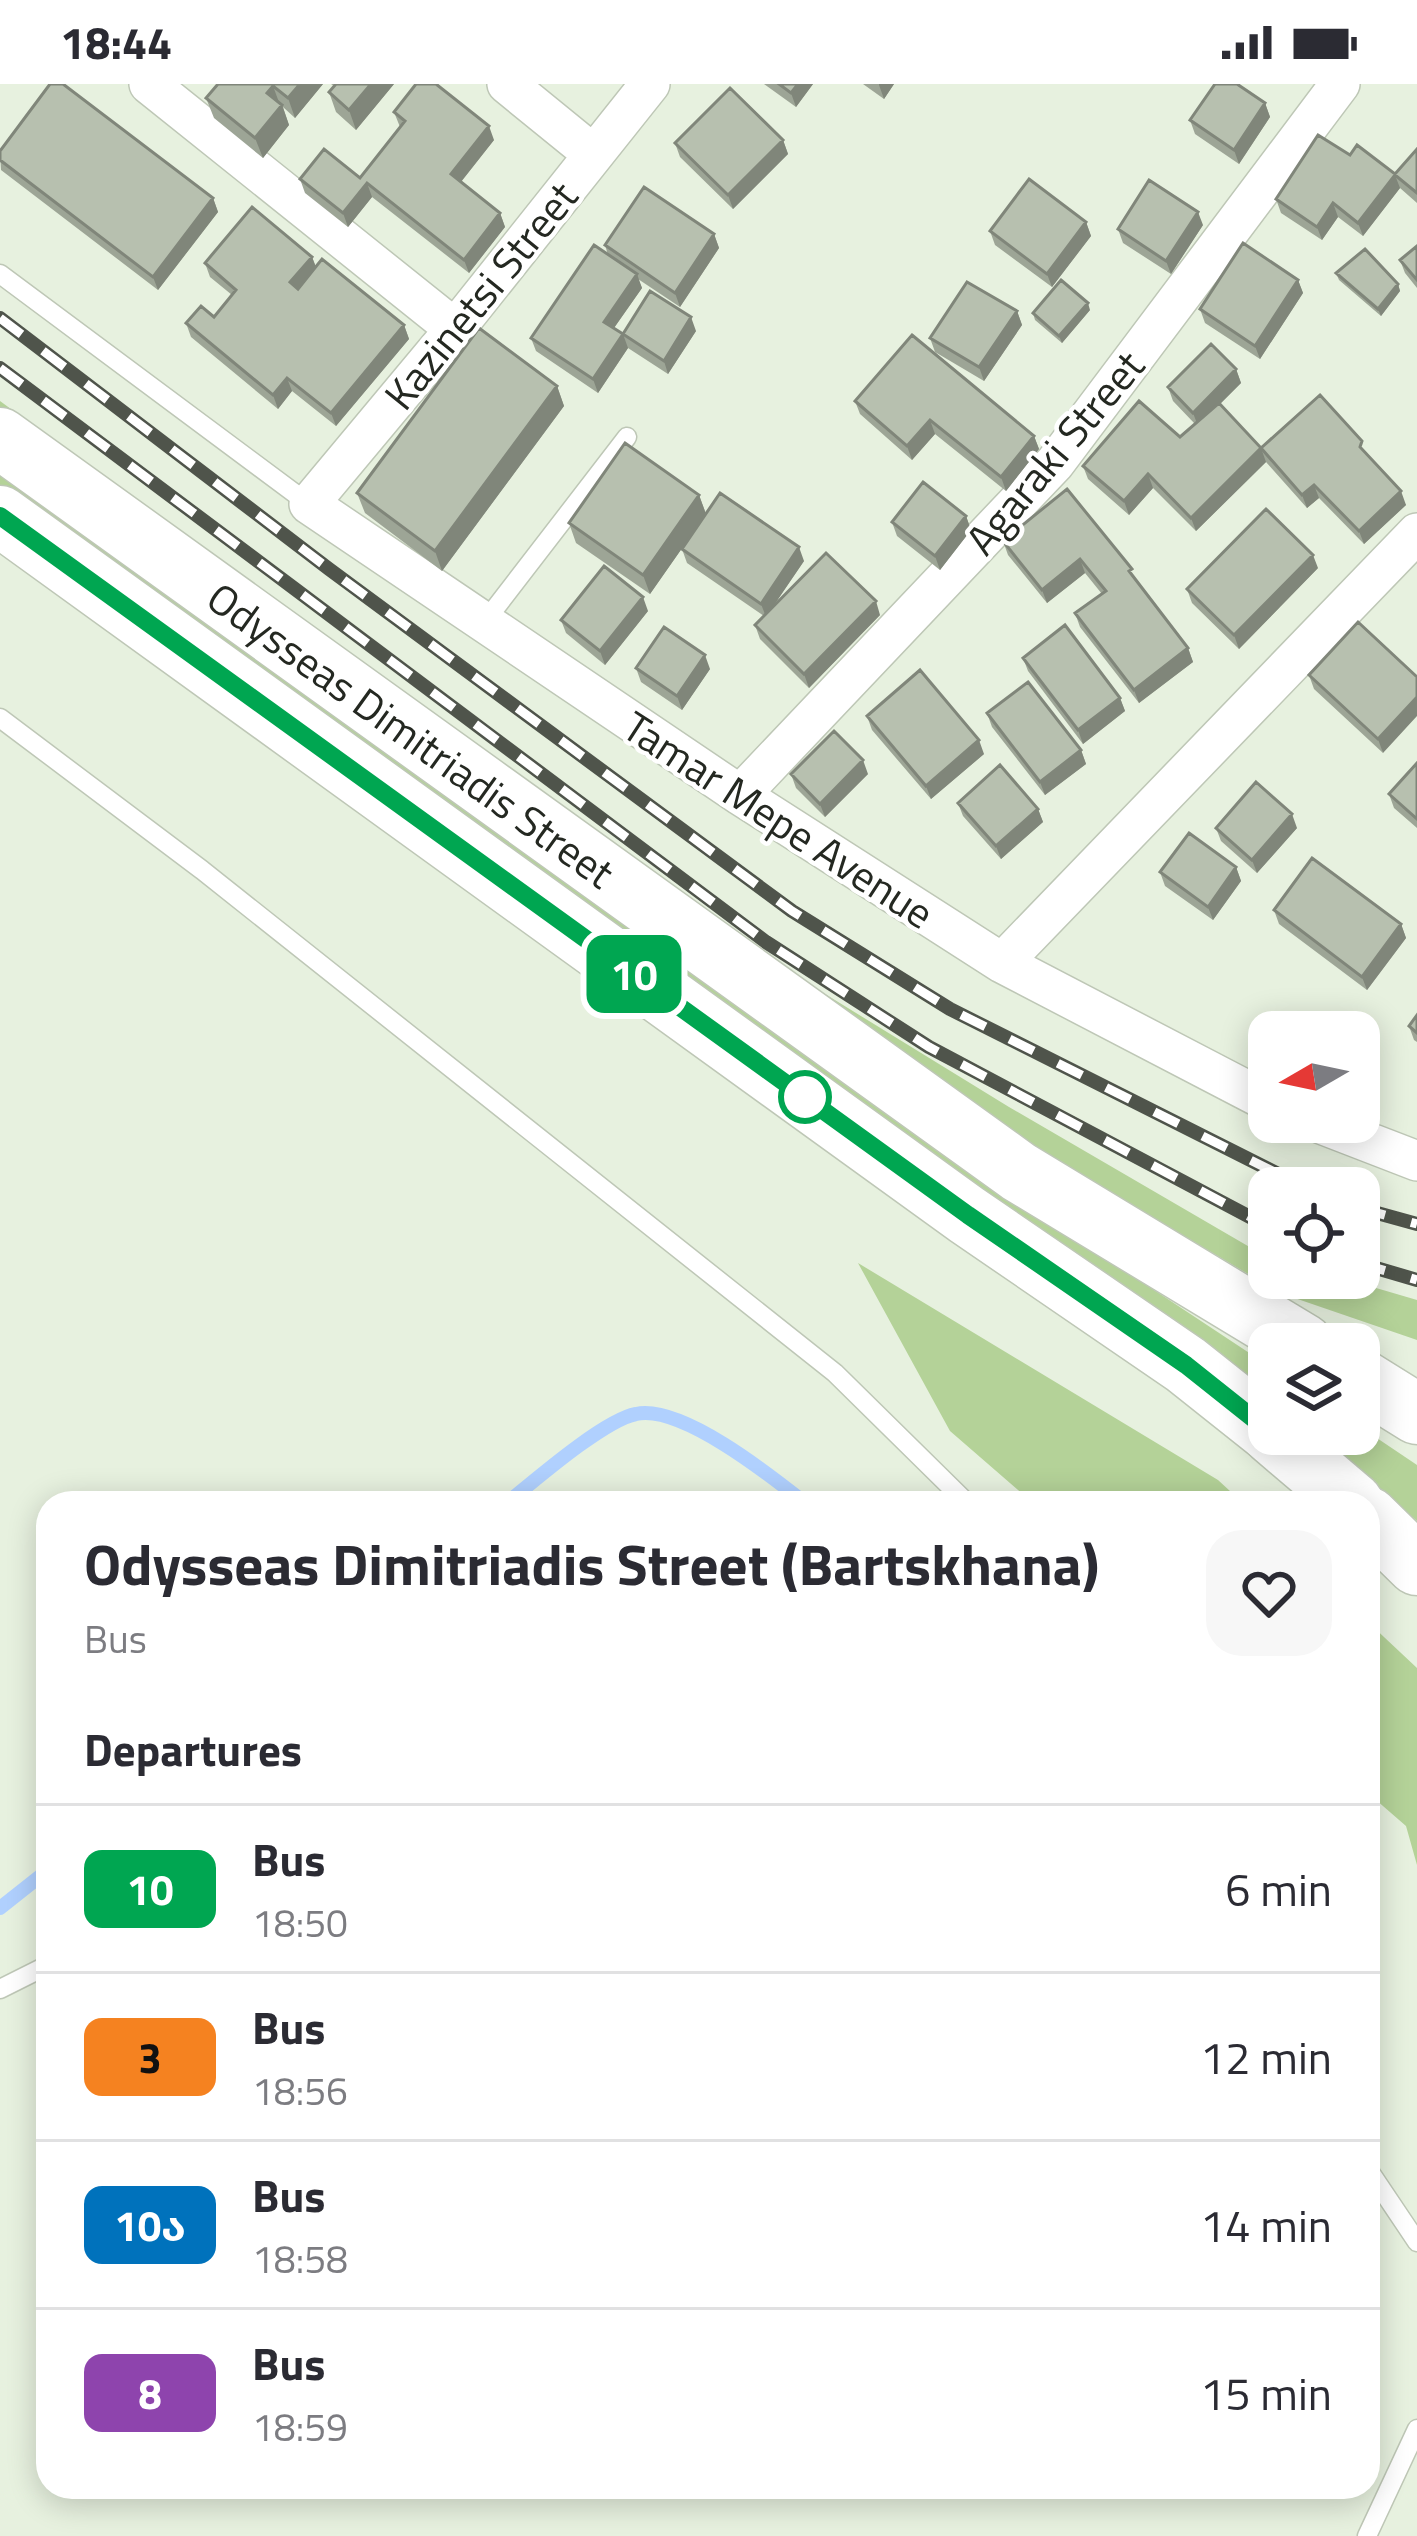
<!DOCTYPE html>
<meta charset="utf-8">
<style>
body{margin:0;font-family:"Titillium Web","Noto Sans Georgian",sans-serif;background:#f7f7f7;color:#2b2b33;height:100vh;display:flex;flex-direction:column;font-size:45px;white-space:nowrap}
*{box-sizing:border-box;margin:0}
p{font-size:39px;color:#7c7c81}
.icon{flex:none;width:66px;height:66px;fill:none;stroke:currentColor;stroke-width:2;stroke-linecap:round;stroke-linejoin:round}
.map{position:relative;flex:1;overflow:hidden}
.panel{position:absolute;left:36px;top:1407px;width:1344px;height:1008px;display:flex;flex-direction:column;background:#fff;border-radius:36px;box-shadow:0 6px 30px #0003}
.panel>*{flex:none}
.badge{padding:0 24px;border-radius:18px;font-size:42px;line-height:78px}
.needle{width:78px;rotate:261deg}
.controls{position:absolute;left:1248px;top:927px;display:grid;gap:24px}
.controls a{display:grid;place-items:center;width:132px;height:132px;border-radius:24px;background:#fff;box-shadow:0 6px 30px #0003;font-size:60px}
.map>.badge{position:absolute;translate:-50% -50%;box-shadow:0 0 0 6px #fff}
h2{padding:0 48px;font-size:45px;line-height:108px}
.round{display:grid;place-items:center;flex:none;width:126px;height:126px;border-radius:36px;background:#f7f7f7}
.summary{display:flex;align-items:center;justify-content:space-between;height:204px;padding:0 48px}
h1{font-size:57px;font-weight:700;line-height:90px}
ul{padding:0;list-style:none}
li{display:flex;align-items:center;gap:36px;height:168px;padding:0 48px;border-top:3px solid #e1e1e2}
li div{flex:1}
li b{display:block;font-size:45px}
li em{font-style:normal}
li .badge{min-width:132px;font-weight:700;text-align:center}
.status{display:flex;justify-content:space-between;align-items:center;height:84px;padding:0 60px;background:#fff;direction:ltr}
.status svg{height:33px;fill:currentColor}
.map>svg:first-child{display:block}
</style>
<div class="status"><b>18:44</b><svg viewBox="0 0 49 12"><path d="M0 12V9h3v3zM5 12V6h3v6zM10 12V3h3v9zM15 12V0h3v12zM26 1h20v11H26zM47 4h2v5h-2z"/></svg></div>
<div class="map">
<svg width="1417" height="2452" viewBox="0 0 1417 2452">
<rect width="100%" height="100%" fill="#e7f1df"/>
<!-- green -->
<path fill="#b4d298" d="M0,317l721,529 288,177 244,142 16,5v24h73l75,22v40l-137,-47 -308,-183 -972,-689z
M0,385l1021,733 248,164v34l-1269,-913z
M858,1179l360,217 25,23h-210l-83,-72z
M1359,1342l58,39v56l-100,-87h42z
M1368,1538l49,46v197l-11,-39 -38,-33z"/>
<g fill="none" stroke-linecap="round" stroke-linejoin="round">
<!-- stream -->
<path stroke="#b0d0fe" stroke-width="14" d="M507,1419c27,-22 97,-83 129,-89 45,-10 135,62 169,89
M0,1824l48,-38"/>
<defs>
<path id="lane" d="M0,190l309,230
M483,540l144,-187
M0,634l202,152 633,503 132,130
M0,1905l48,-24
M1368,2085l49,73
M1367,2452l50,-107"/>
<path id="street" d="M149,0l306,245
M507,0l86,70
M650,0l-195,245 -146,175 431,291 262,168 267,139
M740,711l315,-332 285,-379
M1002,879l415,-430
M1316,1038l101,39"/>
<g id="primary">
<path id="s1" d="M0,354l1019,734 284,172"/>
<path d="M0,432l967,699 219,150 83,66"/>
<path d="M1359,1294l58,36"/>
<path d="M1272,1350l81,69"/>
<path d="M1368,1433l49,48"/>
</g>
</defs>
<!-- lane casing -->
<use href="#lane" stroke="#bec7b6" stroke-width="21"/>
<!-- street casing -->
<use href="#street" stroke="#bec7b6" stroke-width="42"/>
<!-- primary casing -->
<use href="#primary" stroke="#bec7b6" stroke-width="63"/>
<!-- lane -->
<use href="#lane" stroke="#fff" stroke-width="18"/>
<!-- street -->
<use href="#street" stroke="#fff" stroke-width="39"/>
<!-- primary -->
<use href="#primary" stroke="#fff" stroke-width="60"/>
<defs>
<path id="rail" d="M0,234l329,251 463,342 158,98 356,179
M0,284l766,574 163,105 340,180
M1359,1124l58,16
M1359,1179l58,17"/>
</defs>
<!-- rail casing -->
<use href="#rail" stroke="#4f544b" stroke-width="14"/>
<!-- rail -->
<use href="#rail" stroke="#fff" stroke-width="9" stroke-dasharray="27" stroke-linecap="butt"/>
</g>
<!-- wall -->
<path fill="#9da596" d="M218,0h105l-28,34 -12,-11 6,18 -26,33 -49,-40 -8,-20z
M331,0h63l-38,46 -20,-18 -7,-20 5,-6z
M764,0h49l-17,23z
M863,0h31l-10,15z
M1265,19l5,14 -31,47 -44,-30 -5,-14z
M394,28l100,28 -33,42 39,31 5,14 -36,46 -97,-76 -24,30 -43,-34 -5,-14 60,-1 40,-51z
M783,56l5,14 -55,55 -53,-52 -5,-14z
M1417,65v54l-17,-15 -37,48 -25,-19 -16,23 -41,-27 -5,-14 74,-44 45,19z
M0,67l213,47 5,14 -60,78 -157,-120z
M1086,138l5,14 -39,51 -57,-42 -5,-14z
M1203,141l-32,49 -48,-31 -5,-14z
M714,150l5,14 -39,59 -42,-28 4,9 -28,40 9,6 73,-3 -28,43 -40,-26 -30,45 -62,-42 -5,-13 77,-83 -3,-10z
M1417,162v42l-12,-15 -5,-13z
M312,173l4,10 88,58 5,14 -73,87 -44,-35 -14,18 -87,-72 -5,-14 28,-6 18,-22 -22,-18 -5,-14z
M1336,189l62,11 2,7 -19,25 -42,-36z
M1298,196l5,13 -43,66 -55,-36 -5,-14z
M1090,226l-28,33 -27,-23 -2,-7z
M1017,227l5,14 -38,56 -49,-29 -5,-14z
M1236,285l5,14 -21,21 41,44 105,7 40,50 -42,39 -45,-46 -12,10 -41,-46 -70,69 -43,-43 -24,27 -41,-36 -5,-13 97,-29 15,-13 -22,-23 -5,-14z
M557,302l7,20 -122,165 -77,-58 -8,-20z
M855,317l179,35 5,13 -33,42 -71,-57 -23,26 -52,-46z
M1067,405l121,159 5,14 -54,41 -59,-76 -5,-14 27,-19 -17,-21 -38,30 -39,-48 -5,-14z
M699,411l7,19 98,47 -33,48 109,6 -71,73 -49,-49 -5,-14 9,-9 -77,-53 -5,-14 12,-18 -44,63 -74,-51 -7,-20z
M966,432l5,14 -31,40 -43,-34 -5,-14z
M1318,484l-79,81 -47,-46 -5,-14z
M648,527l-43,54 -39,-32 -5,-13z
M1358,538l25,131 -69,-64 -5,-14z
M1023,574l97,40 5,13 -42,33 -55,-73z
M636,584l74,1 -28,41 -41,-28z
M987,629l94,37 5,14 -41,31 -53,-68z
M867,632l117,38 -53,45 -59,-69z
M1417,679v65l-23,-20 -5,-14z
M791,690h77l-43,43 -29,-29z
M958,719l80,6 5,13 -42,37 -38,-43z
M1216,744h81l-40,45 -36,-32z
M1236,783l5,14 -28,39 -48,-34 -5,-14z
M1274,826l127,14 5,14 -39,52 -88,-66z
M1417,931v27l-3,-2 -5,-14z"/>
<!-- shaded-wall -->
<path fill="#80867a" d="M300,0h23l-28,34 -7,-20z
M371,0h23l-38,46 -7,-20z
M798,0h15l-17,23 -5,-14z
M879,0h15l-10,15 -5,-14z
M273,2l7,19 -13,-12z
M1265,19l5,14 -31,47 -5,-14z
M282,21l7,20 -26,33 -8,-20z
M489,42l5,14 -38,48 -5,-14z
M783,56l5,14 -55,55 -5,-14z
M1395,91l5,13 -37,48 -5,-13z
M367,99l5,14 -24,30 -5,-14z
M213,114l5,14 -60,78 -5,-13z
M1333,119l5,14 -16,23 -5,-13z
M1198,128l5,13 -32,49 -5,-13z
M500,129l5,14 -36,46 -5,-13z
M1086,138l5,14 -39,51 -5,-13z
M714,150l5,14 -39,59 -5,-14z
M312,173l5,13 -22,26 -5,-14z
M637,190l5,14 -33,47 -5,-13z
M1298,196l5,13 -43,66 -5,-13z
M1398,200l2,7 -19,25 -3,-7z
M1088,219l2,7 -28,33 -3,-7z
M1017,227l5,14 -38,56 -5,-14z
M691,233l5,14 -28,43 -4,-13z
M404,241l5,14 -73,87 -5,-13z
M623,250l5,14 -30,45 -5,-14z
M1236,285l5,14 -43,43 -5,-13z
M287,294l5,13 -14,18 -5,-14z
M557,302l7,20 -122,165 -7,-20z
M930,336l5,14 -23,26 -5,-14z
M1034,352l5,13 -33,42 -5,-14z
M1261,364l5,14 -70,69 -5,-13z
M1148,390l5,14 -24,27 -5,-14z
M1314,401l5,13 -12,10 -5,-13z
M1401,407l5,14 -42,39 -5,-13z
M699,411l7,19 -56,80 -7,-19z
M966,432l5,14 -31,40 -5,-14z
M799,463l5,14 -38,56 -5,-13z
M1313,471l5,13 -79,81 -5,-14z
M1080,475l5,14 -38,30 -5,-13z
M643,513l5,14 -43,54 -5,-14z
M876,517l4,14 -71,73 -5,-14z
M1188,564l5,14 -54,41 -5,-13z
M705,571l5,14 -28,41 -5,-14z
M1417,613v19l-34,37 -5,-14z
M1120,614l5,13 -42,33 -5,-14z
M979,656l5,14 -53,45 -5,-13z
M1081,666l5,14 -41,31 -5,-13z
M863,676l5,14 -43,43 -5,-13z
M1038,725l5,13 -42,37 -5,-13z
M1292,730l5,14 -40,45 -5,-13z
M1236,783l5,14 -28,39 -5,-13z
M1401,840l5,14 -39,52 -5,-13z"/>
<!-- building -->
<path fill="#b7c0af" stroke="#80867a" stroke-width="3" d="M50,0h13l150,114 -60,79 -153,-117v-9z
M218,0h82l-12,14 -15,-12 -6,7 15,12 -27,33 -49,-40z
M336,0h35l-22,26 -20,-18z
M416,0h20l53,42 -38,48 49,39 -36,47 -97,-77 -24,30 -43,-34 24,-30 36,29 45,-57 -11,-9z
M779,0h19l-7,9z
M1215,0h22l28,19 -31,47 -44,-30z
M730,4l53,52 -55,55 -53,-52z
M1318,51l32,20 7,-10 38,29 22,-25v44l-22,-18 -37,48 -25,-20 -16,24 -41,-28z
M1029,95l57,43 -39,52 -57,-43z
M1149,96l49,32 -32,49 -48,-32z
M644,103l70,47 -39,59 -70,-48z
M252,123l60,50 -22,25 8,7 24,-30 82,66 -73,88 -44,-35 -14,17 -87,-72 15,-17 13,11 22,-27 -31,-27z
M1243,159l55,37 -43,66 -55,-37z
M594,161l43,29 -33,48 19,12 27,-43 41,26 -27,44 -41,-27 -30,45 -62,-41z
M1417,162v34l-17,-20z
M1365,165l33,35 -20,25 -42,-36z
M1061,196l27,23 -29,33 -26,-23z
M967,198l50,29 -38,56 -49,-29z
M479,244l78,58 -122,165 -78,-58z
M912,251l122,101 -33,41 -71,-57 -23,26 -52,-45z
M1211,260l25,25 -43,44 -25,-26z
M1320,311l42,46 -2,6 41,44 -42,40 -45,-46 -12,10 -41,-47 -70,70 -43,-44 -24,27 -41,-35 56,-65 41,36 39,-34 42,45z
M625,359l74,52 -56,80 -74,-52z
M923,398l43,34 -31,40 -43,-34z
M1067,405l65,80 -3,2 59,77 -54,42 -59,-77 31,-22 -26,-32 -38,31 -39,-49z
M720,409l79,54 -38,57 -79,-55z
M1266,425l47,46 -79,80 -47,-46z
M826,469l50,48 -72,73 -49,-49z
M604,482l39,31 -43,54 -39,-31z
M1358,538l59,55v20l-39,42 -69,-64z
M1065,541l55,73 -42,32 -55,-72z
M664,543l41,28 -28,41 -41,-28z
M920,586l59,70 -53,46 -59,-70z
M1028,598l53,68 -41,32 -53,-69z
M834,647l29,29 -43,44 -29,-30z
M1417,679v56l-28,-25z
M1000,681l38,44 -42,37 -38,-43z
M1256,698l36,32 -40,46 -36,-32z
M1189,749l47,34 -28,40 -48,-35z
M1312,774l89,66 -39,53 -88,-67z
M1417,931v18l-8,-7z"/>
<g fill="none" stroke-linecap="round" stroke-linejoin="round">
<defs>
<path id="line" d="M0,432l968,699 218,150 83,66"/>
</defs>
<!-- line casing -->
<use href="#line" stroke="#fff" stroke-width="27"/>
<!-- line -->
<use href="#line" stroke="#00a651" stroke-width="18"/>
</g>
<!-- markers -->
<circle fill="#fff" stroke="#00a651" stroke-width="6" cx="805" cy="1013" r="24"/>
<g text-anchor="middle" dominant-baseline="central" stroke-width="9" stroke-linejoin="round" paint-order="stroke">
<!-- street labels -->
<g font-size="42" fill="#242821" stroke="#fff">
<text transform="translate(480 211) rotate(-51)">Kazinetsi Street</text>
<text transform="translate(1054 368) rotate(-50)">Agaraki Street</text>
<text stroke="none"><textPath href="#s1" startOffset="507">Odysseas Dimitriadis Street</textPath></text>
<text transform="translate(779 735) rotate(33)">Tamar Mepe Avenue</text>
</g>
</g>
</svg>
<div class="controls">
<a><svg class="needle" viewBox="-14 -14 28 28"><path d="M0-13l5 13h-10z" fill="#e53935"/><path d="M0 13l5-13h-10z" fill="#7c7c81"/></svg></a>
<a><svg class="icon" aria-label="locate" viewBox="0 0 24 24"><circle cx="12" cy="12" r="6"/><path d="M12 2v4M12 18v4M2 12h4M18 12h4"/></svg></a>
<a><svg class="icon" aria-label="layers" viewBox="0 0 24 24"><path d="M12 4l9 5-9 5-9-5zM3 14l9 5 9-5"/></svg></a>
</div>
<b class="badge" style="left:634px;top:890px;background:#00a651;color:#fff">10</b>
<section class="panel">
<div class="summary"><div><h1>Odysseas Dimitriadis Street (Bartskhana)</h1><p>Bus</p></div><a class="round"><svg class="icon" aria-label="heart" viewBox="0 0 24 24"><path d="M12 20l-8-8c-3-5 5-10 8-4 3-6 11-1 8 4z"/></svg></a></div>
<h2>Departures</h2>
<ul>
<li><span class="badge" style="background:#00a651;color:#fff">10</span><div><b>Bus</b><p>18:50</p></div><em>6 min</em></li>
<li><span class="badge" style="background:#f58220;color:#111">3</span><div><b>Bus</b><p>18:56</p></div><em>12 min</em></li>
<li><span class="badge" style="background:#0072bc;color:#fff">10ა</span><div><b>Bus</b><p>18:58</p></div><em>14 min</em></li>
<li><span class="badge" style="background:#8e44ad;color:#fff">8</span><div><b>Bus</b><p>18:59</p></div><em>15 min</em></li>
</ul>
</section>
</div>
